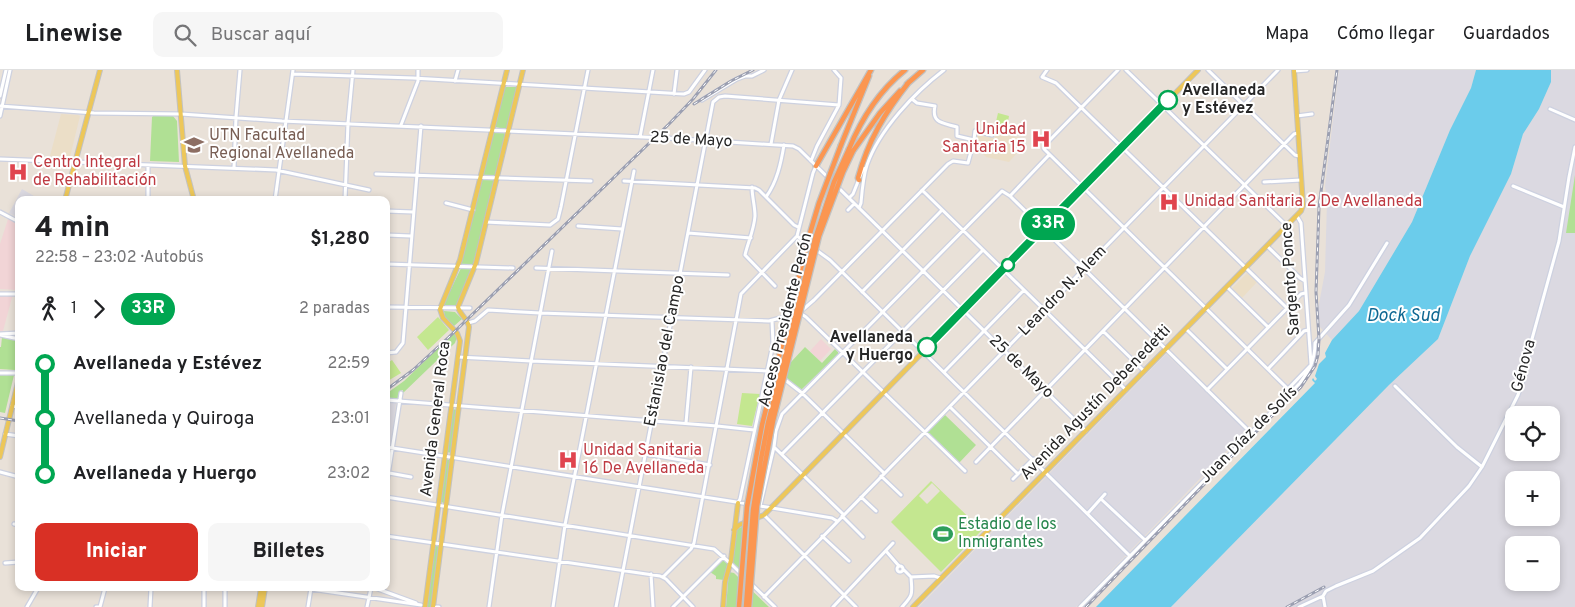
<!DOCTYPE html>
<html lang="es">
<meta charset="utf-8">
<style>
body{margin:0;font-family:Overpass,sans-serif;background:#f6f6f6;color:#202124;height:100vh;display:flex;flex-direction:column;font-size:19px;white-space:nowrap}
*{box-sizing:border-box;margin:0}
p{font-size:16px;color:#757577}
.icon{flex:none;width:28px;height:28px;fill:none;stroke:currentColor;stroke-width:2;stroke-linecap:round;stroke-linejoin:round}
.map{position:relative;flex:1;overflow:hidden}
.drawer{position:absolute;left:15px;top:126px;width:375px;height:395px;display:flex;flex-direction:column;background:#fff;border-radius:10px;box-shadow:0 2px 8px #0003}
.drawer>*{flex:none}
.badge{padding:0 10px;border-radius:16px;font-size:18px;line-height:32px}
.buttons{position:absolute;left:1505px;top:336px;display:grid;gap:10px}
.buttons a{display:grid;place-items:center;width:55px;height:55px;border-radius:10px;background:#fff;box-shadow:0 2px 8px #0003;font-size:25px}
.map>.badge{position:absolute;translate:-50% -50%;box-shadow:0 0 0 2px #fff}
.legs{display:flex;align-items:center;gap:8px;height:55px;padding:0 20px;font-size:16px}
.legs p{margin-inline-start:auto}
.head{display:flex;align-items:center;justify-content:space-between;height:85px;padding:0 20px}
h1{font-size:28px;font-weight:800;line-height:38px}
.primary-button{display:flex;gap:10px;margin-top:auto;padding:10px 20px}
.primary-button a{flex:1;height:58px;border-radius:10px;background:#d93025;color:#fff;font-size:20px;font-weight:800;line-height:58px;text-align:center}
.primary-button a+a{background:#f6f6f6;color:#202124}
ul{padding:0 20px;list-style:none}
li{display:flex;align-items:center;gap:18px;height:55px;font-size:19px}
li i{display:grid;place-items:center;width:8px;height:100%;margin:0 6px;background:currentColor}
li i::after{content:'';width:12px;height:12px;margin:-6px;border:4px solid;border-radius:50%;background:#fff}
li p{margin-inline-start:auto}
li:first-child i{background:linear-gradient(#0000 50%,currentColor 0)}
li:last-child i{background:linear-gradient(currentColor 50%,#0000 0)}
header{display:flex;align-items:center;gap:30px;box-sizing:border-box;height:70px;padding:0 25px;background:#fff;border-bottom:1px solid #e0e0e0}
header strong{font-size:24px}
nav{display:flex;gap:28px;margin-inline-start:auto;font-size:18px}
.search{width:350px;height:45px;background:#f6f6f6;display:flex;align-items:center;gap:12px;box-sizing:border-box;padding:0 18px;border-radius:10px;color:#757577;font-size:19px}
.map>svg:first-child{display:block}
</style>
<header>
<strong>Linewise</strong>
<div class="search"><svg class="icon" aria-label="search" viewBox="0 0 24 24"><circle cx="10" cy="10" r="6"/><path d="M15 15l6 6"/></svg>Buscar aquí</div>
<nav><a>Mapa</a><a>Cómo llegar</a><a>Guardados</a></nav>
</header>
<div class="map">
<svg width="1575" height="537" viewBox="0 0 1575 537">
<rect width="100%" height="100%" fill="#e9e1d8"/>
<!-- industrial -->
<path fill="#dbd9e1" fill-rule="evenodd" d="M1339,0h137l-5,18 -21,42 -38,92 -53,89 -27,29 -12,-13 -2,-18 7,-37 2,-71 -2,-15z
M1551,0h24v537h-404l218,-222 49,-46 32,-83 41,-82 12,-40 16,-25 12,-27zM1514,345h37v37h-37zM1514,410h37v38h-37zM1514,475h37v37h-37z
M22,119l12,7 -2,4h-13v18l-10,-5z
M1166,284l79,76 -2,2 1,1 -168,174h-157z
M386,333h10l-5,42 -5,-1z"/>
<!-- education -->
<path fill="#ebdec7" d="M61,44l17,1 2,1 -10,41 -20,-1z
M996,63l25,5 -3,14 -9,10 -23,-5 -11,-12 2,-11 18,4z
M1247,203l10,9 -15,16 -10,-10z"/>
<!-- medical -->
<path fill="#f1d4d6" d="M8,149l11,6v65l-19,-1v-45z
M0,224h13l-10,37h-3z
M821,269l10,10 -11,12 -10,-10z"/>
<!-- green -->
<path fill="#b0e094" d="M505,17h11l1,2 -10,38 -2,2 -10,-2z
M153,46h20l4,5 2,41 -29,-1 2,-44z
M494,63h10l1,1 -30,133 -17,-1 23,-89z
M1575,105v58h-9z
M461,198h9l1,2 -14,35 -2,2 -9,-1 -2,-2z
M444,241l11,1 7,7 -8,7 -9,-9z
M454,263l3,4 -2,6 -52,50v-3l-3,1 -1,6 -2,2 -11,-1v-4l18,-13z
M2,267l17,4v11l-4,18 -15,-1v-22h1z
M805,277l17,16 13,-14 3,3v2l-37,36 -16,-13 6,-15z
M0,304l14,1 -9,38 -5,-1z
M453,339l4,1 -5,43 -5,-1z
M945,345l31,30 -17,18 -32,-30z
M446,389l4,1 -6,43 -3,-1z
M756,451l-4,59 -17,-15 -3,-4 5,-32z
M433,474l8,1 -8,62h-8z
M722,491h3l3,3 -4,16 -8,-1v-3l-6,-4z
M729,502l5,1 35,34h-43z"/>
<!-- pitch -->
<path fill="#c4e790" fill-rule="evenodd" d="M998,43l11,3 -3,16 -12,-2z
M438,247l11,13 -21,20 -11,-13z
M392,290l9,13 -15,9v-18z
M742,323l18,1 -8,32 -15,-2z
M931,411l51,49 -41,42 -50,-50zM932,413l8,8 -13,13 -8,-8z"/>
<!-- water -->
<path fill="#6bcceb" d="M1476,0h75v12l-12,27 -16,25 -12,40 -41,82 -32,83 -49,46 -218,222h-75l219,-224 -3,-3 1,-2 2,3 2,-2 -2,-3 4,-12 7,-7 -1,-4 7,-13 27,-29 53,-89 38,-92 21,-42z"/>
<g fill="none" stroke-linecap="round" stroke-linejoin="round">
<defs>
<path id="minor" d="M1047,0l-5,7 14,6 231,225
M1118,0l-72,74 -2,5 244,240 23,-24
M1126,0l161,156
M1208,0l87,85 4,1
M1294,1l13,-1
M293,4l120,4 271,16 5,-2 16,-22
M455,11l3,-11
M674,24l3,-24
M0,26l6,-26
M702,30l35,-21 8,-3h7l12,-6
M0,36l94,7 87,1 101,7 384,17 127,8 6,3 287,282
M1550,39l25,11
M0,46l10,-46
M1297,46l15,-2
M401,55l17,-44v-11
M640,67l13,-67
M974,70l1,-9 17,4
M771,74l8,-44 13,-30
M0,89l276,11 93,20
M811,91l6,-15 22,-41 2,-27 -7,-8
M234,98l2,-51 4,-47
M376,104l215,7
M624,111l131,7 4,2 35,35 4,2
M1264,112l37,-2
M1513,116l51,21
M752,117c0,10 3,19 3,29 -1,14 -7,26 -10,39l30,31
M922,120l204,200
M1010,126l39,-41
M766,127c11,-15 15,-34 18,-52
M849,128l4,-4 10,-25 3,-1
M148,130v-35
M275,130l18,-130
M345,130l3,-77 5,-53
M446,133l27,7
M859,138l2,-5c1,-12 2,-26 6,-38 12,-35 48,-73 77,-95
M848,140l6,-6
M386,141l27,1
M0,142l19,10
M1297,146l4,7 10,141
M486,152l64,3 8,-6 3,-12 27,-137
M578,156l44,3
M688,163l63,5
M386,165l25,1
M797,166l33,24 300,296
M1267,176l33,32 5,3
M386,194l127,4
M536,198l192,7
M1227,217l41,40
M862,222l80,-82
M0,224h19
M386,237l84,1
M800,243l6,4 159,154
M468,253l7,-2 13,-11 52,3 229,8 30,-8 15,-13 134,-136 5,-3 15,2 6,-23 -17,-4v-9c-13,-4 -26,-3 -22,-21l-18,-3 -5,-4
M1186,259l41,40
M1103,261l41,40
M0,264l19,-1
M0,265l19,4
M386,283l10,-1 7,-9 18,-217
M458,287l73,4 237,10 8,4
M1268,299l36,-38 4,-1
M944,302l80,-82
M0,303h19
M784,309l18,14 82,80
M1395,316l62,61 25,20
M1207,320l94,-96 4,-1
M386,330l331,26 37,4
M12,336l7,1
M950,337l68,67
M686,353l5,-56
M5,364l14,2
M386,377l363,57
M774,377l69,67
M646,384l64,11
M782,384l201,-204
M976,392l318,-328 4,-1
M0,402l19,5
M389,403l22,4
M881,406l20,19
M1013,409l20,-20
M386,418l15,-95
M386,427l328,52 16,14 45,44
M861,427l15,14
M1101,429l44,41
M738,433l2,-4 33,-155 -1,-23
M760,436l14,-59 2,-16 6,-17 220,-223 8,5 236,232
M760,436l72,12 5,3
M1088,443l17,-19
M764,445l92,92
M842,446l21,21
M14,454l5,1
M386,466l274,40 6,3 27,28
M822,466l27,25
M886,481l13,15
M5,493l14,-1
M897 499a3 3 0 1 1 6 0a3 3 0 1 1-6 0Z
M651,504l2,33
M663,507l28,-28 3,-6 47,-249 56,-58 16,-63 3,-7
M911,507l23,-1 6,2
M246,518h19
M375,518l41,15
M311,519l110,16
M1323,526l2,11
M764,527l514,-527
M27,537l11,-19
M96,537h4l5,-19
M150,537l1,-19
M204,537v-19
M225,537v-19
M308,537l3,-19
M367,537l4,-19
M436,537h3
M489,537l13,-92 50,-264
M553,537l12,-82 69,-354
M616,537l97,-505 6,-5 6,-1 114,9
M673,537l51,-51
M833,537l60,-64
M902,537c12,-13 10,-13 9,-30l-8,-8
M1080,537l220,-224c10,-13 15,-24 15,-40l34,-38 38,-62
M1299,537l24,-11 3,-5 10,-5 37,-15 47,-33 49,-52 13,-19 36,-72 7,-21 7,-35 27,-98 10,-64 6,-30"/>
<path id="major" d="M177,0l8,96 9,34
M65,130l35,-130
M0,387l19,-79
M734,460l5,-5 25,-10 434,-445
M258,537l3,-19
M262,537l3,-19
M425,537l35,-266 -3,-8 -14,-15 -3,-9 20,-49 47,-190
M433,537l36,-280c-1,-8 -9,-12 -11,-20l18,-44 47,-193
M723,537l2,-25 6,-22 7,-57
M913,537l388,-396 2,-6 -9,-135"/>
<path id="highway" d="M907,14l16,-14
M841,75l28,-69
M849,79c12,-29 31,-59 56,-79
M853,81l27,-38 20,-22
M816,96l55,-96
M859,110l-1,-2c10,-37 27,-66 51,-96"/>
</defs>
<!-- minor casing -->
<use href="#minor" stroke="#cdd1e0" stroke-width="5.5"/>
<!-- major casing -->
<use href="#major" stroke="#c2c2c2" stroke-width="6"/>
<!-- highway casing -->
<use href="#highway" stroke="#c2c2c2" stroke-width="7"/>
<!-- minor -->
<use href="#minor" stroke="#fff" stroke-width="3"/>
<!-- major -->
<use href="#major" stroke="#edc759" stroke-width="4"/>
<!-- highway -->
<use href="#highway" stroke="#fb9651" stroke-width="4.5"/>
<defs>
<path id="rail" d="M694,34l37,-23 22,-11
M386,320l27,-20 36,-33 220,-213 24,-25 23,-29
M0,348l19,3
M1086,537l132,-137 83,-83 14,-21 3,-11 1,-16 -3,-47 3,-85 18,-137
M1287,537l37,-20"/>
</defs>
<!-- rail casing -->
<use href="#rail" stroke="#9b9fb1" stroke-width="3"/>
<!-- rail -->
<use href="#rail" stroke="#fff" stroke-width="1" stroke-dasharray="4" stroke-linecap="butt"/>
<defs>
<path id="highway-bridge" d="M739,537l8,-100 15,-82 46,-185 11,-37 22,-58
M746,537l7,-97 8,-51 7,-36 47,-184 19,-57 15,-33
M749,537l8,-101 16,-85 46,-185 24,-64 10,-21"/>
</defs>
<!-- highway-bridge casing -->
<use href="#highway-bridge" stroke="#c2c2c2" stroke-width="7" stroke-linecap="butt"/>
<!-- highway-bridge -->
<use href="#highway-bridge" stroke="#fb9651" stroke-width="4.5"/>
</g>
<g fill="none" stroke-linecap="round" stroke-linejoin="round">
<defs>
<path id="line-1" d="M927,277l241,-247"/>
</defs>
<!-- line-1 casing -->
<use href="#line-1" stroke="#fff" stroke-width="11"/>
<!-- line-1 -->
<use href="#line-1" stroke="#00a651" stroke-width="8"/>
</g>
<!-- icons -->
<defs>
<symbol id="hospital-bare" viewBox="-9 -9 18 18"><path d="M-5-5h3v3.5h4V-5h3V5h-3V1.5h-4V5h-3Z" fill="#e0444e" stroke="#fff" stroke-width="2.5" paint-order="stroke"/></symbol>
<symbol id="university-bare" viewBox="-9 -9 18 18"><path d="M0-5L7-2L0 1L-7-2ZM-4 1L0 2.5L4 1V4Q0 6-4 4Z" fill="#8d6e63" stroke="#fff" stroke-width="2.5" paint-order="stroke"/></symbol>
<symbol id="stadium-bare" viewBox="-9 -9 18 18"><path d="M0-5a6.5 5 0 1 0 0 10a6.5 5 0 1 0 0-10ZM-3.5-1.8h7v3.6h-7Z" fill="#2e9e5b" stroke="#fff" stroke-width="2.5" paint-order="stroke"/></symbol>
</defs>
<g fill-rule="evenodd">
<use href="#hospital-bare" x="1027" y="55" width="28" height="28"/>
<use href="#university-bare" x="180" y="61" width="28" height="28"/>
<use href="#hospital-bare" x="4" y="88" width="28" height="28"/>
<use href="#hospital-bare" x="1155" y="118" width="28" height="28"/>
<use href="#hospital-bare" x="554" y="376" width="28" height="28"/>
<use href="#stadium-bare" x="929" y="450" width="28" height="28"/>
</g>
<!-- markers -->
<g fill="#fff" stroke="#00a651" stroke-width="2.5">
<circle cx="1168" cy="30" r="9"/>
<circle cx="1008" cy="195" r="6"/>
<circle cx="927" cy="277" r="9"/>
</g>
<g text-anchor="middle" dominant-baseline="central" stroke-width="4" stroke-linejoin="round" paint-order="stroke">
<!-- stop labels -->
<g font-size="16" font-weight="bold" fill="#262626" stroke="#fff" text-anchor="start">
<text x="1182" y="21">Avellaneda<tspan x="1182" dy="18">y Estévez</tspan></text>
<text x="913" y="268" text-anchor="end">Avellaneda<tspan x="913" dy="18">y Huergo</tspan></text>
</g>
<!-- health labels -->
<g font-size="16" fill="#be3a42" stroke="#fff" text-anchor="start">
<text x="1026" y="60" text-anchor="end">Unidad<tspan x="1026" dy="18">Sanitaria 15</tspan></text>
<text x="33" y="93">Centro Integral<tspan x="33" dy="18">de Rehabilitación</tspan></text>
<text x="1184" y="132">Unidad Sanitaria 2 De Avellaneda</text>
<text x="583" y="381">Unidad Sanitaria<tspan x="583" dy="18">16 De Avellaneda</tspan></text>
</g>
<!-- education labels -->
<g font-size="16" fill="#785e54" stroke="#fff" text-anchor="start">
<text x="209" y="66">UTN Facultad<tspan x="209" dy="18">Regional Avellaneda</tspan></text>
</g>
<!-- street labels -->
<g font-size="16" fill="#262626" stroke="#fff">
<text transform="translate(691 70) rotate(3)">25 de Mayo</text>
<text transform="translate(1291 209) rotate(-94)">Sargento Ponce</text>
<text transform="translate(1063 221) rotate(-46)">Leandro N. Alem</text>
<text transform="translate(786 250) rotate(-76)">Acceso Presidente Perón</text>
<text transform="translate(665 281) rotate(-79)">Estanislao del Campo</text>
<text transform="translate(1524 296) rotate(-75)">Génova</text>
<text transform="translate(1021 297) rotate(44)">25 de Mayo</text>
<text transform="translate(1096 333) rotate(-46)">Avenida Agustín Debenedetti</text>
<text transform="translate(436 349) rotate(-83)">Avenida General Roca</text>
<text transform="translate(1249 365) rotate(-45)">Juan Díaz de Solís</text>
</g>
<!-- leisure labels -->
<g font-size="16" fill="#27864d" stroke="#fff" text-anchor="start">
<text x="958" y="455">Estadio de los<tspan x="958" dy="18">Inmigrantes</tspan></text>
</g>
<!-- water labels -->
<g font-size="18" font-style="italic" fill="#0f6892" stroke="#fff">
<text x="1403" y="246">Dock Sud</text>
</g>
</g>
</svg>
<div class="buttons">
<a><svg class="icon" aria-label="locate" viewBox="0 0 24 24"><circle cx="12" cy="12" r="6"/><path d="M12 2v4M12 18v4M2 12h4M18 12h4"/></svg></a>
<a>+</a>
<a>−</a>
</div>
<b class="badge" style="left:1048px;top:154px;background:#00a651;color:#fff">33R</b>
<section class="drawer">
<div class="head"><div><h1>4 min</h1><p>22:58 – 23:02 · Autobús</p></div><b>$1,280</b></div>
<div class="legs"><svg class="icon" aria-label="walk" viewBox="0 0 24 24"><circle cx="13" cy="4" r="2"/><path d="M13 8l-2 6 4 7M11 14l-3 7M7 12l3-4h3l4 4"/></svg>1<svg class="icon" aria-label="forward" viewBox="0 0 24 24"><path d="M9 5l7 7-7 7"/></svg><b class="badge" style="background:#00a651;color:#fff">33R</b><p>2 paradas</p></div>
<ul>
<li><i style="color:#00a651"></i><b>Avellaneda y Estévez</b><p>22:59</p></li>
<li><i style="color:#00a651"></i><span>Avellaneda y Quiroga</span><p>23:01</p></li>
<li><i style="color:#00a651"></i><b>Avellaneda y Huergo</b><p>23:02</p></li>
</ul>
<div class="primary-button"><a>Iniciar</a><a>Billetes</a></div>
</section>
</div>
